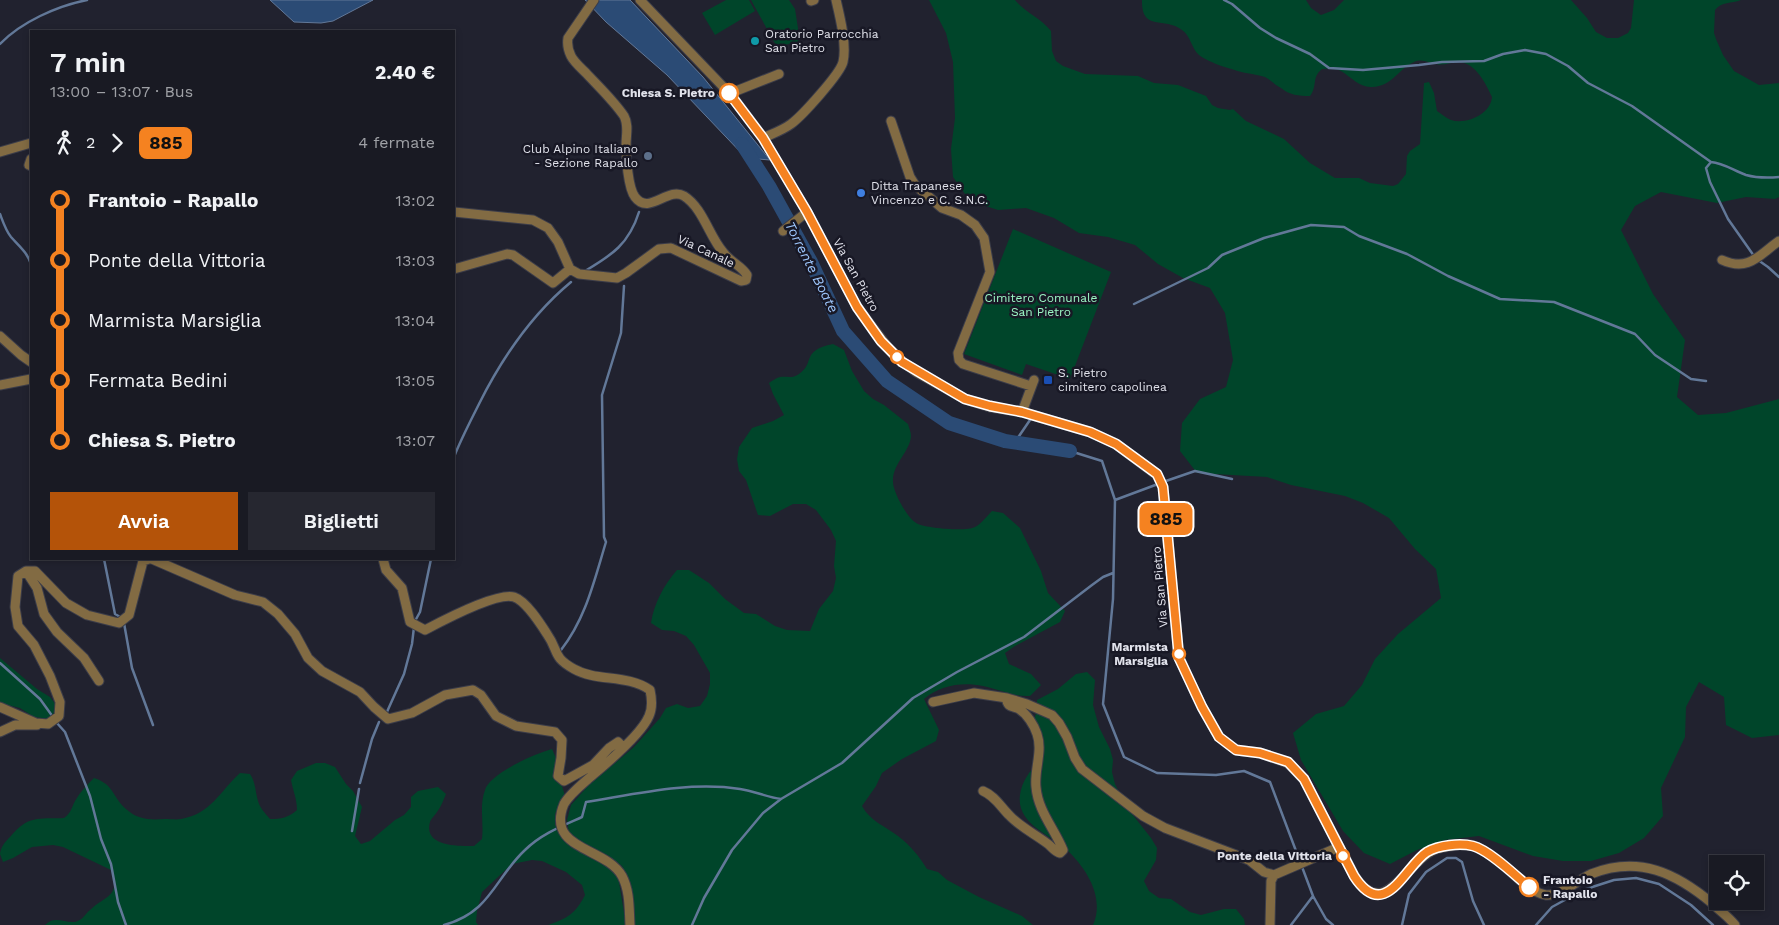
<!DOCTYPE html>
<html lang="it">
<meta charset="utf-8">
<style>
body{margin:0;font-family:"Work Sans",sans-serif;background:#262730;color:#f1f3f6;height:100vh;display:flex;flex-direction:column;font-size:19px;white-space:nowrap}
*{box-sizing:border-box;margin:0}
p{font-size:16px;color:#9fa1a6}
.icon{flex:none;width:28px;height:28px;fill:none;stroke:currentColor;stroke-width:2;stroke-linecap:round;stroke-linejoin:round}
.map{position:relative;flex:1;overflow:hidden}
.drawer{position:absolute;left:30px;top:30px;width:425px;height:530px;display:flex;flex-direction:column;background:#191a23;border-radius:0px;box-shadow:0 2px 8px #0003,0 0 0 1px #373841}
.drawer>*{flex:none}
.badge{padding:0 10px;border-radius:8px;font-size:18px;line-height:32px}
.controls{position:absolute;left:1709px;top:855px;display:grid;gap:10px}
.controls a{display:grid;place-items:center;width:55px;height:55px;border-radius:0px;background:#191a23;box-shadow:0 2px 8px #0003,0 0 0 1px #373841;font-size:25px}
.map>.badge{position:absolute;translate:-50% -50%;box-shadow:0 0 0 2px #fff}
.legs{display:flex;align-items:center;gap:8px;height:55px;padding:0 20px;font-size:16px}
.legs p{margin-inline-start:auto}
.summary{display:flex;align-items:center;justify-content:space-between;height:85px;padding:0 20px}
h1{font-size:28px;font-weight:600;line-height:38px}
.action{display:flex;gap:10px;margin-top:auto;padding:10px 20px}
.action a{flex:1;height:58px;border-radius:0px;background:#b45309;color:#fff;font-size:20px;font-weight:600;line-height:58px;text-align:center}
.action a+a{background:#262730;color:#f1f3f6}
ul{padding:0 20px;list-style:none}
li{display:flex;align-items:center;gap:18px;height:60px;font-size:19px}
li i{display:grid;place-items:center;width:8px;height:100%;margin:0 6px;background:currentColor}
li i::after{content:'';width:12px;height:12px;margin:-6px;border:4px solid;border-radius:50%;background:#191a23}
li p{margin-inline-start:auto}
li:first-child i{background:linear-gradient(#0000 50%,currentColor 0)}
li:last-child i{background:linear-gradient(currentColor 50%,#0000 0)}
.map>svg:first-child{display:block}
</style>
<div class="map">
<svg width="1779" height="925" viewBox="0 0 1779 925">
<rect width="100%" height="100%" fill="#21222f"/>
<!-- green -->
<path fill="#00452a" d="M726,0h23l6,11 -40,24 -13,-22z
M751,0h38l6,9 5,32 -23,6z
M929,0h86c11,13 26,18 36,31l1,20 4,10 7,5 22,8 53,2 16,7 24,2 28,11 6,9 6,3 12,2 3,-1 13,12 38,18 26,24 25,15h24l11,5 23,3 5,-2 8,-10 1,-18 3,-5 10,-7 4,-61 5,-1 5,11 3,18c5,3 9,7 14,9 15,5 40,-6 41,-23 -6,-13 -16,-34 -33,-35 -8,0 -15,4 -23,2 -7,-1 -14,-6 -22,-2 -16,7 -21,24 -42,25 -12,1 -21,-10 -31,-16 -6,-3 -13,-2 -19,-2 -11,9 -4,17 -12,27 -11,0 -21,-1 -29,-8 -6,-3 -10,-8 -16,-11 -6,-2 -13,-3 -19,-4 -13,-3 -37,-10 -47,-18 -8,-7 -8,-19 -17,-25 -18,-14 -41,2 -40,-30h164l5,8 10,7 13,-5 10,-10h227l16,18 9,14 11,6h11l10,-5 3,-5 3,-28h107c-10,4 -19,1 -26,10l-1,23 2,6 7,16 11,16 25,14 20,-2v114l-4,2 -29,-2 -29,6 -56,-11 -26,14 -14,24 32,64 32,46 -8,57 21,18 28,-2 53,-14v336l-27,3 -26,-13 -2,-28 -25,-15 -13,25 -1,30 -24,51 2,28 -19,22 -25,15 -28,8h-28l-30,-5 -54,-20 -35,4 -27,10 -27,14 -26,-11 -21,-22 -42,-71 -8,-27 23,-19 28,-8 18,-21 13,-26 23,-25 43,-36 -5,-29 -21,-20 -26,-31 -26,-15 -18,-7 -54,-11 -24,-8 -70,-4 -17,-22 2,-28 18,-24 26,-12 7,-27 -8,-47 -15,-25 -27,-10 -25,-14 -23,-19 -27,-8 -29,-4 -25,-15 -28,-10 -28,2 -28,-9 -17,-24 -2,-28 4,-31 -2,-56 -7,-29z
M1013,229l98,43 -41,107 -44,-15 -4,11 -58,-21z
M833,344l11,6 8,21 12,20 9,8 11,6 24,19c1,4 3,8 3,12 -1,16 -19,28 -18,46 0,10 15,38 25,42 9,4 48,8 57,3 6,-3 12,-11 17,-16l11,2 17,15 21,43 7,22 17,18 -5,11 -45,24 -10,7 4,11 22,10 10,11 -11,11c-17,1 -31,-7 -47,-10 -21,-4 -42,-1 -59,13l15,31 -3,11 -34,18 -20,14 -6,13 -14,20c8,15 23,20 36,30 13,10 21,20 29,33l11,3 9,8 32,17 43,19 11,9h-398l-5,-44 -8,-15 -13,-10 -27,-13 -13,-10 -2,-13 4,-15 17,-19 46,-39 26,-29 6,-10 11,-4 11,4 12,-2 7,-10 3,-12v-11l-16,-28 -8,-9 -12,-5 -12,-1 -11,-7c3,-20 13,-38 26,-53h12l20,13 16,16 19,14 12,1 19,12 12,4 23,1 9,-22 14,-18 3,-13 -2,-12 2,-25 -5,-11 -15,-20 -10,-6h-13l-23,12 -12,-1 -12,-35 -7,-9 -2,-12 2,-12 13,-19 21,-7 11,-6 -11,-21 -4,-11c3,-2 7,-5 11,-6 7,-1 12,2 19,-3 17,-12 1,-23 34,-30z
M0,658l37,31 13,8 6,8 -3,10 -4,4 -15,-2 -14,-9 -20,-5z
M1087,672l8,8 -2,25 6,22 11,22 3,11 -1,12 3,12 10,21 26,33 6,10 -1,12 -12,21 5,10 10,7 12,1 19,13 11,3 23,-6h12l8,10 1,6h-152c12,-27 -6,-56 -26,-75 -16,-15 -51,-26 -47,-55 2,-16 13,-27 22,-39l-8,-35 3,-12v-9l21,-11 18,-15z
M552,749l4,9v21l6,7 3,10 -10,18v10l4,10 14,13 41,24 5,11 7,43h-78c20,-7 27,-11 37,-30l-3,-10 -16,-13 -24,-11 -10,-1 -20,4 -30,28 -5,19 -1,11 2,3h-433c9,-10 19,-2 30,-3 8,-2 10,-8 15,-12 16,-15 31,-13 21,-40l-48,-23 -10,-2 -21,2 -19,11 -10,4 -3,-8c1,-8 5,-12 10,-17 18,-22 28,-18 54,-19 7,-5 7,-9 11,-17 5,-9 12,-16 19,-23 21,7 18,19 32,31 12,11 24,11 39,10 6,0 11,1 16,0 30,-5 39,-28 59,-46l10,1c6,9 5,17 8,27 2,7 7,12 12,18 11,0 18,-1 27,-9 0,-11 -4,-19 -6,-30l6,-9 19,-8h9l10,4 11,17 7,7 9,16 -7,29 6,8 9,-3 25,-21 9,-5 7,-8v-10l7,-6 20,-4 8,7c-3,7 -5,13 -9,18 -2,3 -6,7 -7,10 -7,25 29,24 44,24l8,-7c2,-16 -3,-33 3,-49 4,-16 51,-37 67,-41z"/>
<!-- water -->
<path fill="#2b4b75" stroke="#627898" d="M270,0h103l-40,21 -12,2 -27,-1z
M585,0h45l73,77 67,83 -24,-2 -79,-83 -61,-53z"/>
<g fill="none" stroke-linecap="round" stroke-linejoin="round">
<!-- stream -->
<path stroke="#627898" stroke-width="2.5" d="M1224,0l8,4 28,24 16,10 34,16 19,14 34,2 56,-5 23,-3 42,-1 19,-7 22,-4 21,4 22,12 20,17 44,23 79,56c13,1 23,9 35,13 11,3 22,3 33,2
M0,44c21,-22 57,-38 87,-44
M1711,162l-5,6 4,14 18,37 26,37
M0,214c3,8 6,17 11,23 8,9 16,15 20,27
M1758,260l10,7 11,10
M585,271c27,-16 44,-27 54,-59
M1134,304l74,-36 14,-13 42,-17 47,-13 33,2 15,9 48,18 41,22 52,23 54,3 81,32 20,21 36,24 15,2
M1015,442l15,-22
M1070,451l32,10 13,39 -2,99 -10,105 21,53 33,16 59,2 28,-4 26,11 43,114 13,23 7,6
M454,457c7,-18 16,-35 25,-53 23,-46 51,-88 92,-122
M1163,482l32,-11 37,8
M1115,500l43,-16
M104,559l11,55 7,4
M415,621l5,-9 11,-53
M124,623l8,45 21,57
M561,650c25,-32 33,-69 45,-108l-2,-5 -2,-142 19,-62 3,-47
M0,663l40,36 13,18
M386,714l18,-40 8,-30 2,-17
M56,722l9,10 25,64 11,43 10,25 7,38 8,23
M360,783l12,-44 7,-17
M352,831l7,-42
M444,925c47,-13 50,-46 81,-75 16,-16 37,-24 57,-33l4,-15c50,-8 104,-21 154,-13 14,2 27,8 41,10
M692,925l12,-27 28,-48 31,-37 18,-14 61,-36 71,-65 44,-26 67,-35 68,-52 11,-8 10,-4
M1291,925l22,-29
M1402,925l7,-31 17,-22 21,-14h9l6,4 11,39 11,24
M1536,925l16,-18 31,-17 31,-10 22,-2 23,6 32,21 22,20"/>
<!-- river -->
<path stroke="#2b4b75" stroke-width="14" d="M742,144l27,42 42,76 32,69 44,50 62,42 56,18 65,10"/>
<defs>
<path id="minor" d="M640,0l92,96 31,42 44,74 50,95 36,47 23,18 49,27 25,8 32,5 68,20 26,12 41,31 6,12 16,171 23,49 17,30 17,13 24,3 28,10 16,16 51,98c32,48 54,-24 85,-29 9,-2 21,-4 30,-3 16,3 38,24 50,35 7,6 17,14 26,15 15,1 32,-15 45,-21 48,-19 85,-1 122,30 7,7 16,13 22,21
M811,1l3,-1
M732,96l4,-5 43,-17
M891,121l19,56 5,8 27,23 19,7 14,10 9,13 6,34 -32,81 1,7 4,4 68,22
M763,138c9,-4 20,-8 28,-14 11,-8 49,-50 52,-62 4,-17 -3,-45 -7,-62
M0,152l31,-9
M31,159l-2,6 2,1
M454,212l79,8 15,8 10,14 12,27 9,5 38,4 9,-5 33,-24 12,-1 70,33 5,-1 1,-5c-5,-9 -17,-13 -24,-23 -14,-16 -20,-44 -39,-56 -16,-10 -35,20 -49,1 -7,-9 -9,-40 -9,-52 0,-10 3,-20 -2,-29 -11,-16 -25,-29 -38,-43 -5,-5 -12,-11 -15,-17 -3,-6 -4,-12 -3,-18l26,-38
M783,231l24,-19
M1722,260c27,12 37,-5 57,-19
M454,269l53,-15 6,1 40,28 17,-14
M0,336l21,19 10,7
M0,385l31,-6
M1022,412l12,-32
M152,559l83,36 28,7 15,12 17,20 13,24 14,13 38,21 14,15 14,12 24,-6 33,-18 28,-5 8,5 15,21 20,10 39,6 7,8 -1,18 -3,18 6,5 29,-16 16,-17 9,-6 5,5
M383,559l3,11 16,18 8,34 15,8c17,-9 72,-38 89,-33 12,4 26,26 33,37 12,17 5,23 27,35 23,13 53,5 76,21 2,9 3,17 -1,26 -8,19 -44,49 -61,63 -8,7 -19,16 -24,25 -19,46 42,43 58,72 8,15 7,33 8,49
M26,571l11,17 7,26 13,18 27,26 15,23
M933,702l41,-9 33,5 20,6 25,11 7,8 8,14 8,21 7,11 61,47 22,12 84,32 15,12 10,3
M0,707l36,16 12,1 11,-8 1,-14 -10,-26 -16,-31 -16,-19 -3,-19 3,-31 8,-5h9l31,32 21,12 32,8 10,-8 14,-54 6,-2
M0,732l15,-7h22
M983,791c12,5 17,15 26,24 11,12 26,19 39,29 4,3 7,8 12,9l3,-3c-9,-22 -25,-39 -27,-63 -2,-17 7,-36 1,-53 -3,-9 -10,-20 -18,-25 -3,-2 -8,-2 -10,-4 -3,-3 -2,-4 -2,-7
M1270,925l1,-44 3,-6 65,-28"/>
</defs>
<!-- minor casing -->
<use href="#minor" stroke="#3c3d49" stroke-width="11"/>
<!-- minor -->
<use href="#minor" stroke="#826b43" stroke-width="9"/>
</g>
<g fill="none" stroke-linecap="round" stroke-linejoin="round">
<defs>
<path id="line-1" d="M729,93l34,45 44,74 50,95 24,34 21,21 63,37 25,7 32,6 68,20 26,12 41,30 6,13 16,171 23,49 17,30 17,13 24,3 28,9 16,17 50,97c31,48 51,-10 73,-24 12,-7 33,-9 46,-6 16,4 43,30 56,41"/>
</defs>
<!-- line-1 casing -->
<use href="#line-1" stroke="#fff" stroke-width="11"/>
<!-- line-1 -->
<use href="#line-1" stroke="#f58220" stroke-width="8"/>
</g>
<!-- markers -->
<circle fill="#0f9aa8" stroke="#181825" stroke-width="2" cx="755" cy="41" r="5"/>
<g fill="#fff" stroke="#f58220" stroke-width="2.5">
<circle cx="729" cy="93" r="9"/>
<circle cx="897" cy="357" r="6"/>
<circle cx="1179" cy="654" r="6"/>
<circle cx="1343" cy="856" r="6"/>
<circle cx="1529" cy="887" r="9"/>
</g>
<circle fill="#5c6f8a" stroke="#181825" stroke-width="2" cx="648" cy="156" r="5"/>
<circle fill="#3f7fe0" stroke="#181825" stroke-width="2" cx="861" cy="193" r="5"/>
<rect fill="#1a4fb4" stroke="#181825" stroke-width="2" x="1043" y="375" width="10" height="10" rx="2.5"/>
<g text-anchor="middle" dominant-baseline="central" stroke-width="5" stroke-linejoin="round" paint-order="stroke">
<!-- poi labels -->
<g font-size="12" fill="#e1e2eb" stroke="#181825" text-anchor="start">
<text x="765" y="34">Oratorio Parrocchia<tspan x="765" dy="14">San Pietro</tspan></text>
<text x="638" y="149" text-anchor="end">Club Alpino Italiano<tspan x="638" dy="14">- Sezione Rapallo</tspan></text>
<text x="871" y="186">Ditta Trapanese<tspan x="871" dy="14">Vincenzo e C. S.N.C.</tspan></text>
<text x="1058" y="373">S. Pietro<tspan x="1058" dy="14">cimitero capolinea</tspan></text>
</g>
<!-- stop labels -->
<g font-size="12" font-weight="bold" fill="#e1e2eb" stroke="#181825" text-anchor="end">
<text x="715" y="93">Chiesa S. Pietro</text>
<text x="1168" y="647">Marmista<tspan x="1168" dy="14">Marsiglia</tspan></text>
<text x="1332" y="856">Ponte della Vittoria</text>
<text x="1543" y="880" text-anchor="start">Frantoio<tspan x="1543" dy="14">- Rapallo</tspan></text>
</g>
<!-- street labels -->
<g font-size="12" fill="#e1e2eb" stroke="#181825">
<text transform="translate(706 251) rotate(25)">Via Canale</text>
<text transform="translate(856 275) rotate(61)">Via San Pietro</text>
<text transform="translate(1160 587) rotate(-95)">Via San Pietro</text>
</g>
<!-- park labels -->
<g font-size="12" fill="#9cf6c5" stroke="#181825">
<text x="1041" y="298">Cimitero Comunale<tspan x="1041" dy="14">San Pietro</tspan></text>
</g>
<!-- water labels -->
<g font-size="14" font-style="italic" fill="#9dc6fc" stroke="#181825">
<text transform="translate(812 267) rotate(63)">Torrente Boate</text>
</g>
</g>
</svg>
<div class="controls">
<a><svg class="icon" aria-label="locate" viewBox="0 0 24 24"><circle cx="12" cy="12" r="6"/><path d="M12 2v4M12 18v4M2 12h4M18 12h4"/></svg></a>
</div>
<b class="badge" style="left:1166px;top:519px;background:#f58220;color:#111">885</b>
<section class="drawer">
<div class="summary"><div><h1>7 min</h1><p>13:00 – 13:07 · Bus</p></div><b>2.40 €</b></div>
<div class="legs"><svg class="icon" aria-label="walk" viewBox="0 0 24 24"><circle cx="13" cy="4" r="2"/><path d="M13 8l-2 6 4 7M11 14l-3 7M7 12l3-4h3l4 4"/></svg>2<svg class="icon" aria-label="forward" viewBox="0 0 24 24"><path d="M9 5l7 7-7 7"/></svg><b class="badge" style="background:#f58220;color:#111">885</b><p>4 fermate</p></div>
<ul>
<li><i style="color:#f58220"></i><b>Frantoio - Rapallo</b><p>13:02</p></li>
<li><i style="color:#f58220"></i><span>Ponte della Vittoria</span><p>13:03</p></li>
<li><i style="color:#f58220"></i><span>Marmista Marsiglia</span><p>13:04</p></li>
<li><i style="color:#f58220"></i><span>Fermata Bedini</span><p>13:05</p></li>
<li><i style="color:#f58220"></i><b>Chiesa S. Pietro</b><p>13:07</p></li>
</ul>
<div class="action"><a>Avvia</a><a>Biglietti</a></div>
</section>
</div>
